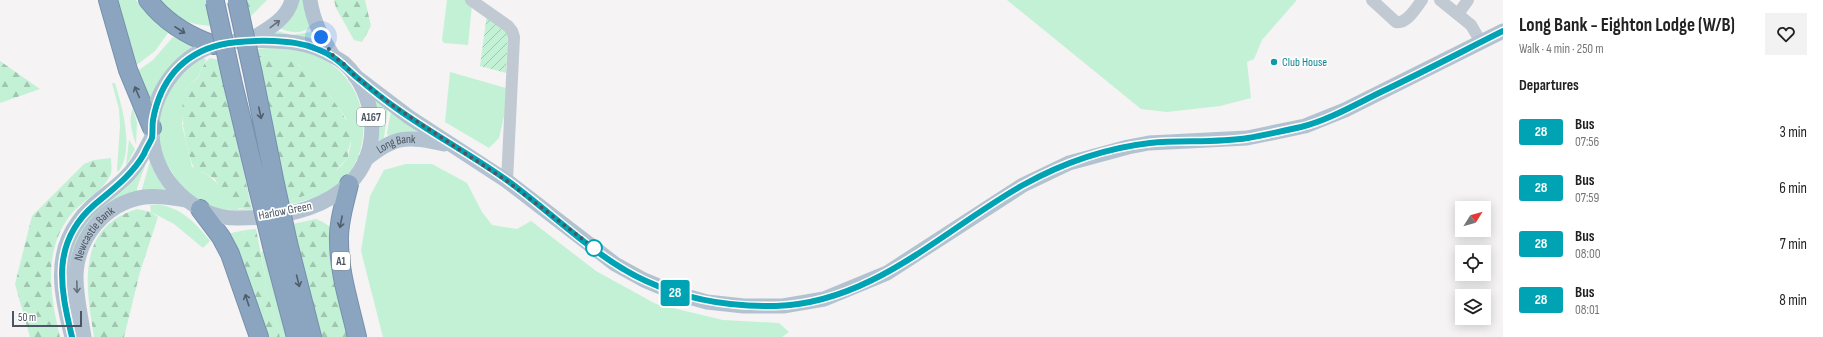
<!DOCTYPE html>
<meta charset="utf-8">
<style>
body{margin:0;font-family:"Sofia Sans Condensed",sans-serif;background:#f2f2f2;color:#222;height:100vh;display:flex;flex-direction:column;font-size:15px;white-space:nowrap}
*{box-sizing:border-box;margin:0}
p{font-size:13px;color:#767676}
.icon{flex:none;width:22px;height:22px;fill:none;stroke:currentColor;stroke-width:2;stroke-linecap:round;stroke-linejoin:round}
.map{position:relative;flex:1;overflow:hidden}
.drawer{display:flex;flex-direction:column;background:#fff;width:320px}
.drawer>*{flex:none}
.badge{padding:0 8px;border-radius:3px;font-size:14px;line-height:26px}
.needle{width:26px;rotate:53deg}
.controls{position:absolute;left:1455px;top:201px;display:grid;gap:8px}
.controls a{display:grid;place-items:center;width:36px;height:36px;border-radius:0px;background:#fff;box-shadow:0 2px 10px #0003;font-size:20px}
.scale{position:absolute;left:12px;bottom:10px;width:70px;box-sizing:border-box;padding-left:4px;border:2px solid #4a5661;border-top:0;font-size:11px;line-height:14px;white-space:nowrap;color:#4a5661;-webkit-text-stroke:3px #fff;paint-order:stroke}
.you{position:absolute;width:20px;height:20px;margin:-10px;border:3px solid #fff;border-radius:50%;background:#1a73e8;box-shadow:0 0 0 6px #1a73e833}
.map>.badge{position:absolute;translate:-50% -50%;box-shadow:0 0 0 2px #fff}
h2{padding:0 16px;font-size:15px;line-height:36px}
.round{display:grid;place-items:center;flex:none;width:42px;height:42px;border-radius:0px;background:#f2f2f2}
.head{display:flex;align-items:center;justify-content:space-between;height:68px;padding:0 16px}
h1{font-size:19px;font-weight:700;line-height:30px}
ul{padding:0;list-style:none}
li{display:flex;align-items:center;gap:12px;height:56px;padding:0 16px}
li div{flex:1}
li b{display:block;font-size:15px}
li em{font-style:normal}
li .badge{min-width:44px;font-weight:700;text-align:center}
main{display:flex;flex:1;min-height:0}
.map>svg:first-child{display:block}
</style>
<main>
<div class="map">
<svg width="1503" height="337" viewBox="0 0 1503 337">
<defs>
<pattern id="forest-firs" width="22" height="20" patternUnits="userSpaceOnUse"><rect width="22" height="20" fill="#c3f1d5"/><path d="M5 1l3.5 6h-7zM16 11l3.5 6h-7z" fill="#a0c6b0"/></pattern>
<pattern id="garden-furrows" width="10" height="10" patternUnits="userSpaceOnUse"><rect width="10" height="10" fill="#c3f1d5"/><path d="M-1 1l2-2M0 10L10 0M9 11l2-2" fill="none" stroke="#a0c6b0"/></pattern>
</defs>
<rect width="100%" height="100%" fill="#f5f3f3"/>
<!-- grass -->
<path fill="#c3f1d5" d="M114,0h22l7,9 25,24 -13,18 -21,16z
M159,0h47l6,26c-27,-2 -34,-8 -53,-26z
M295,0h8l7,28c-11,6 -20,5 -31,0z
M447,0h18l7,5 -4,40 -24,-2 -2,-3z
M1007,0h289v1l-34,39 -8,19 -7,3 4,36 -31,8 -53,6 -26,-3z
M277,31l15,4 19,-3 4,8 -41,-6z
M173,37l21,8v2c-25,16 -33,28 -45,56l-13,-31 17,-12z
M269,48c17,1 34,1 50,9 36,17 52,57 41,94 -3,8 -6,16 -11,22 -15,20 -37,26 -60,32l-1,-4 25,-8 29,-28 6,-8 3,-15 -5,-24 -16,-22 -21,-22 -10,-9 -34,-10 -7,1 -2,-7z
M204,58l2,2 -8,17 -12,11 -1,5 -3,32 10,42c22,8 33,25 47,42l13,1c-20,0 -32,2 -50,-8 -14,-6 -23,-17 -30,-30 -3,-5 -7,-10 -10,-15 -11,-27 -1,-63 20,-82 6,-6 13,-14 22,-17z
M450,72l56,16 -1,24 -6,26 -10,10 -44,-26z
M112,83h3c7,23 20,68 3,89l-1,-2 3,-44 -1,-17z
M374,97l14,11 -4,30 -6,3z
M133,108l4,15 -1,21c-4,-11 -8,-25 -3,-36z
M391,111l43,27 -46,-1 -1,-4z
M129,140l6,9 -9,17z
M150,161l7,16 11,16 -26,-1v-3z
M144,163l1,3 -8,22v5l-35,17 -35,81 2,-41 12,-25z
M406,164h26l35,19 15,29 10,13 25,4 14,-8 65,50 60,33 67,16 56,3 10,9 -7,5h-399l-22,-86 9,-55 14,-26z
M150,205c25,-3 46,17 60,36l-7,7 -29,-24 -23,-12z
M246,230l-5,8 16,70 -29,-73 3,-2z
M265,251l21,86h-6l-11,-38 -4,-7 1,-12 -5,-28z"/>
<!-- forest -->
<path fill="url(#forest-firs)" d="M246,0h21l-17,17z
M334,0h31l6,26 -9,16 -8,-2 -18,-32z
M265,55c12,2 25,4 35,11 19,13 44,46 53,67l-5,18v6l-14,16 -1,7 -20,13 -25,8 -30,-145z
M210,58l9,2 33,150 -20,-3 -6,-6 -11,-22 -14,-8 -4,2c-10,-13 -20,-69 -11,-84 2,-5 10,-8 13,-13 3,-7 5,-14 11,-18z
M0,61l40,28 -40,14z
M111,158c0,5 1,10 0,15 -5,16 -27,27 -38,39 -31,36 -23,83 -13,125h-30l-15,-53 17,-68 52,-52 10,-4z
M137,209l14,3 7,5 -18,55 -16,65h-30c-8,-50 -19,-109 43,-128z
M316,219l7,3 7,5 2,24 19,86h-32l-26,-113z
M256,229l10,51 -1,12 4,7 11,38h-13l-27,-87 1,-12 5,-8z"/>
<!-- garden -->
<path fill="url(#garden-furrows)" d="M487,14l21,18 -2,41 -26,-7z"/>
<g fill="none" stroke-linecap="round" stroke-linejoin="round">
<defs>
<path id="highway" d="M108,0l20,70 24,58
M148,0c17,22 40,36 66,45
M253,74l22,110
M232,80l26,108
M349,184c-4,18 -11,38 -10,57 0,32 11,65 18,96
M200,209l21,28 9,17 29,83
M288,243l24,94
M272,246l24,91"/>
</defs>
<!-- highway casing -->
<use href="#highway" stroke="#7690ad" stroke-width="20"/>
<!-- minor -->
<path stroke="#c1cad2" stroke-width="12" d="M471,0l37,26 4,5 2,6 -7,144
M1372,0l24,22c11,2 20,-14 26,-22
M1440,0l31,25 10,17
M1458,14l10,-14"/>
<!-- major -->
<g stroke="#b3c2d1" stroke-width="15">
<path d="M310,0c3,21 12,38 23,56"/>
<path d="M250,40c21,1 45,0 66,8 9,4 20,9 28,15 33,30 39,89 5,121 -28,27 -72,34 -110,34 -45,1 -84,-38 -87,-82 -3,-39 25,-79 63,-91 11,-3 23,-4 35,-5z"/>
<path d="M250,40c16,-10 37,-20 42,-40"/>
<path d="M355,76l54,41 98,64 108,83 29,16 31,13 32,9 37,4h39l41,-7 63,-26 136,-88 46,-22 59,-16 21,-4 98,-5 58,-12 40,-16 158,-79"/>
<path id="s1" d="M365,160c30,-25 42,-24 79,-16"/>
<path d="M72,337c-10,-38 -20,-80 6,-115 12,-18 32,-29 47,-44 12,-11 19,-26 27,-41"/>
<path id="s2" d="M84,337c-3,-20 -8,-40 -8,-61 1,-38 29,-73 68,-79 14,-2 28,1 42,3"/>
</g>
<!-- highway -->
<use href="#highway" stroke="#8ba5c1" stroke-width="18"/>
<defs>
<path id="highway-bridge" d="M237,1l16,73
M215,2l17,78
M275,184l13,59
M258,188l14,58"/>
</defs>
<!-- highway-bridge casing -->
<use href="#highway-bridge" stroke="#7690ad" stroke-width="20" stroke-linecap="butt"/>
<!-- highway-bridge -->
<use href="#highway-bridge" stroke="#8ba5c1" stroke-width="18"/>
</g>
<!-- one-way arrows -->
<defs><path id="oneway-shaft" d="M-6 0H5M1.5-3L5.5 0L1.5 3" fill="none" stroke-width="1.6" stroke-linecap="round" stroke-linejoin="round"/></defs>
<g stroke="#64717d">
<use href="#oneway-shaft" transform="translate(275 24) rotate(-37)"/>
<use href="#oneway-shaft" transform="translate(77 287) rotate(88)"/>
</g>
<g stroke="#505e6b">
<use href="#oneway-shaft" transform="translate(180 30) rotate(33)"/>
<use href="#oneway-shaft" transform="translate(137 92) rotate(-113)"/>
<use href="#oneway-shaft" transform="translate(260 113) rotate(78)"/>
<use href="#oneway-shaft" transform="translate(341 222) rotate(101)"/>
<use href="#oneway-shaft" transform="translate(298 281) rotate(76)"/>
<use href="#oneway-shaft" transform="translate(247 300) rotate(-108)"/>
</g>
<g fill="none" stroke-linecap="round" stroke-linejoin="round">
<defs>
<path id="line" d="M72,337c-12,-50 -21,-94 22,-132 19,-16 38,-30 50,-51 2,-6 6,-11 8,-16 1,-6 0,-12 1,-18 3,-17 10,-35 22,-49 26,-29 62,-31 99,-30 15,1 29,2 43,8 21,8 27,18 43,31 12,10 23,19 36,28 36,26 76,47 112,73 44,32 89,78 138,100 41,19 85,26 130,25 97,-3 167,-76 247,-121 38,-21 83,-37 127,-42 32,-3 66,0 98,-5 17,-3 35,-7 53,-11 28,-7 55,-23 82,-36 40,-19 80,-40 120,-60"/>
</defs>
<!-- line casing -->
<use href="#line" stroke="#fff" stroke-width="9"/>
<!-- line -->
<use href="#line" stroke="#00a3b4" stroke-width="6"/>
<!-- walk -->
<path stroke="#4a5661" stroke-width="4" stroke-dasharray="0 7.2" d="M321,37l13,20 9,6 12,13 37,29 115,76 87,67"/>
</g>
<!-- markers -->
<circle fill="#0f9aa8" stroke="#fff" stroke-width="1.5" cx="1274" cy="62" r="4"/>
<circle fill="#fff" stroke="#00a3b4" stroke-width="2" cx="594" cy="248" r="8"/>
<g text-anchor="middle" dominant-baseline="central" stroke-width="3.5" stroke-linejoin="round" paint-order="stroke">
<!-- shield labels -->
<g fill="#fff" stroke="#808990" stroke-width="1">
<rect x="357" y="108" width="28" height="18" rx="3"/>
<rect x="332" y="252" width="18" height="18" rx="3"/>
</g>
<g font-size="11" font-weight="bold" fill="#4a5661">
<text x="371" y="117">A167</text>
<text x="341" y="261">A1</text>
</g>
<!-- culture labels -->
<g font-size="12" fill="#0d838f" stroke="#fff" text-anchor="start">
<text x="1282" y="62">Club House</text>
</g>
<!-- street labels -->
<g font-size="12" fill="#4a5661" stroke="#fff">
<text stroke="none"><textPath href="#s1" startOffset="36">Long Bank</textPath></text>
<text transform="translate(285 211) rotate(-11)">Harlow Green</text>
<text stroke="none"><textPath href="#s2" startOffset="109">Newcastle Bank</textPath></text>
</g>
</g>
</svg>
<div class="controls">
<a><svg class="needle" viewBox="-14 -14 28 28"><path d="M0-13l5 13h-10z" fill="#e53935"/><path d="M0 13l5-13h-10z" fill="#767676"/></svg></a>
<a><svg class="icon" aria-label="locate" viewBox="0 0 24 24"><circle cx="12" cy="12" r="6"/><path d="M12 2v4M12 18v4M2 12h4M18 12h4"/></svg></a>
<a><svg class="icon" aria-label="layers" viewBox="0 0 24 24"><path d="M12 4l9 5-9 5-9-5zM3 14l9 5 9-5"/></svg></a>
</div>
<div class="scale">50 m</div>
<div class="you" style="left:321px;top:37px"></div>
<b class="badge" style="left:675px;top:293px;background:#00a3b4;color:#fff">28</b>
</div>
<section class="drawer">
<div class="head"><div><h1>Long Bank - Eighton Lodge (W/B)</h1><p>Walk · 4 min · 250 m</p></div><a class="round"><svg class="icon" aria-label="heart" viewBox="0 0 24 24"><path d="M12 20l-8-8c-3-5 5-10 8-4 3-6 11-1 8 4z"/></svg></a></div>
<h2>Departures</h2>
<ul>
<li><span class="badge" style="background:#00a3b4;color:#fff">28</span><div><b>Bus</b><p>07:56</p></div><em>3 min</em></li>
<li><span class="badge" style="background:#00a3b4;color:#fff">28</span><div><b>Bus</b><p>07:59</p></div><em>6 min</em></li>
<li><span class="badge" style="background:#00a3b4;color:#fff">28</span><div><b>Bus</b><p>08:00</p></div><em>7 min</em></li>
<li><span class="badge" style="background:#00a3b4;color:#fff">28</span><div><b>Bus</b><p>08:01</p></div><em>8 min</em></li>
</ul>
</section>
</main>
